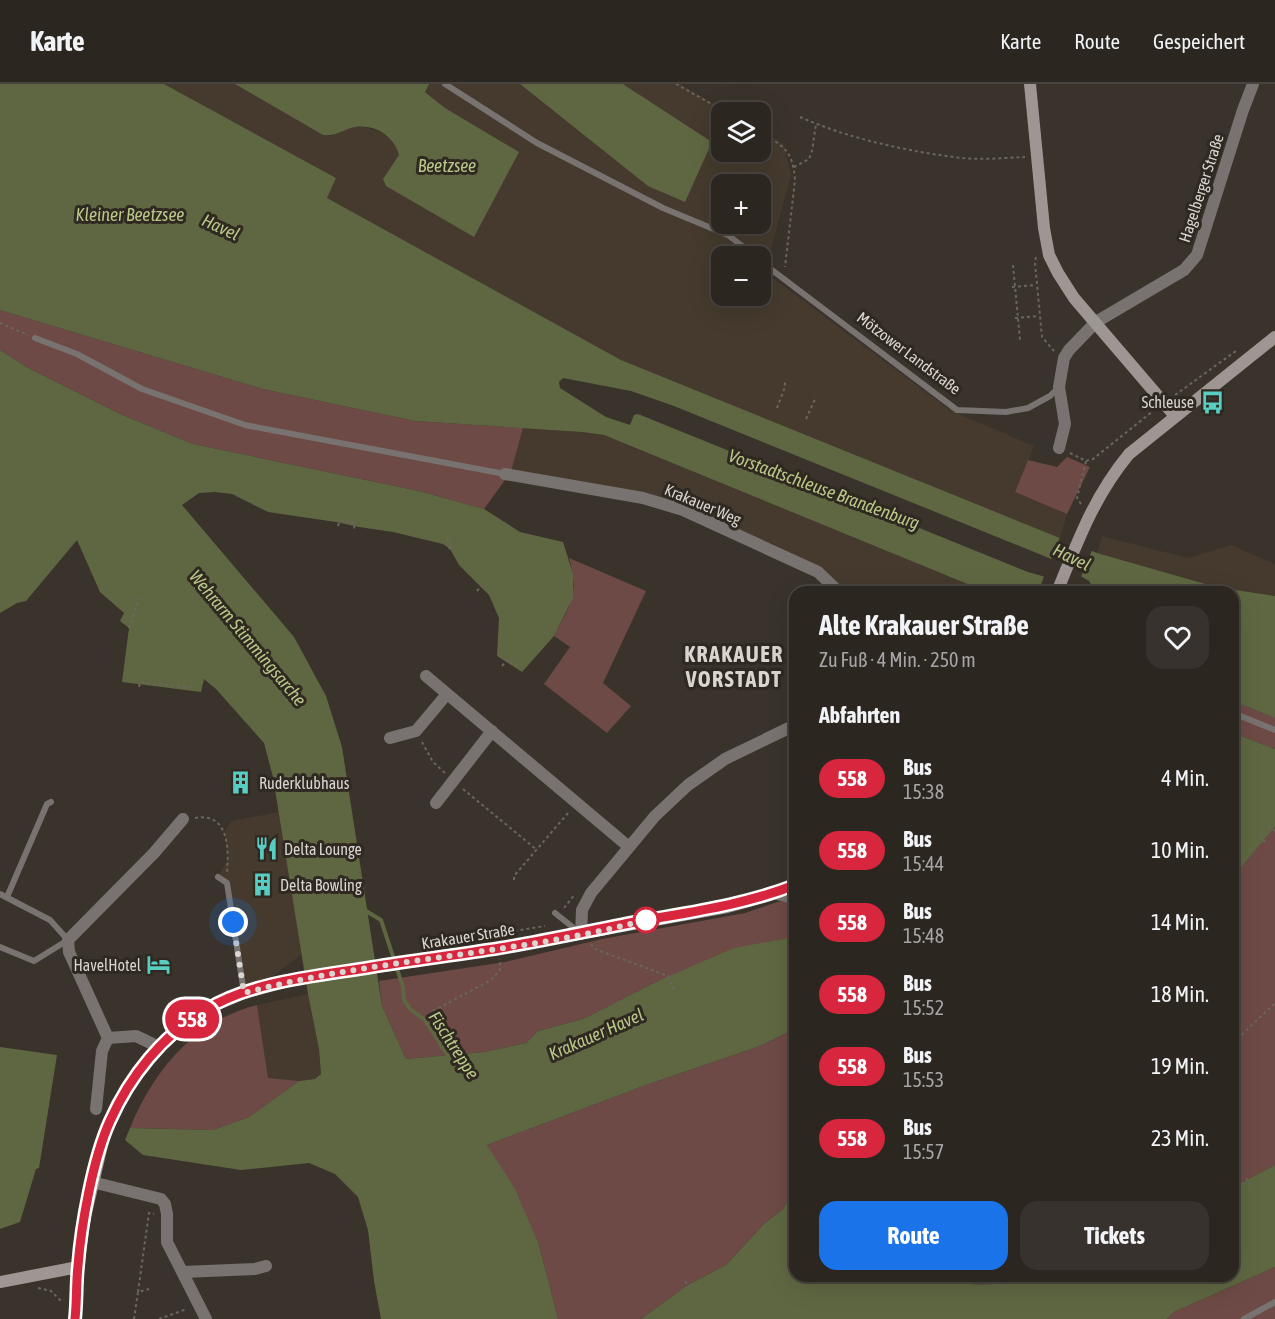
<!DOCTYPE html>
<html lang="de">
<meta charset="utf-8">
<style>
body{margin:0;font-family:"Asap Condensed",sans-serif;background:#37322d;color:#f1f3f6;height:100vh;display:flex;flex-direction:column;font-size:22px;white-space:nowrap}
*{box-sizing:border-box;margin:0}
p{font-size:20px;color:#a6a5a5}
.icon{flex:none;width:33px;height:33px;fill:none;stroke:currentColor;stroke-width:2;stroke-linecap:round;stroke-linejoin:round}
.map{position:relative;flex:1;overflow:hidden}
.side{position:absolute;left:789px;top:502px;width:450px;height:696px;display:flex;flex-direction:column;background:#2b2620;border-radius:18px;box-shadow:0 6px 24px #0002,0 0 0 2px #47433e}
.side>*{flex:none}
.badge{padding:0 12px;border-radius:20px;font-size:21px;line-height:39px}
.tools{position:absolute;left:711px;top:18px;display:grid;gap:12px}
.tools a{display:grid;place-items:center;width:60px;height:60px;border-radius:12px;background:#2b2620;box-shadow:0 6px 24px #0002,0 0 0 2px #47433e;font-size:30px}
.you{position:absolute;width:30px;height:30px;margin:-15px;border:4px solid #fff;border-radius:50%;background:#1a73e8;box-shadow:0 0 0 9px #1a73e833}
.map>.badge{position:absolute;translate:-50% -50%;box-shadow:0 0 0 3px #fff}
h2{padding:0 30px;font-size:22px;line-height:54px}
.round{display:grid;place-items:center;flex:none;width:63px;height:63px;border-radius:18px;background:#37322d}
.headline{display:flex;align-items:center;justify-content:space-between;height:102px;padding:0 30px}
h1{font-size:28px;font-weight:700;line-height:45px}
.button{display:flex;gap:12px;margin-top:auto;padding:12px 30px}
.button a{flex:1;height:69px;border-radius:18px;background:#1a73e8;color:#fff;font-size:24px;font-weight:700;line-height:69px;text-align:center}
.button a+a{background:#37322d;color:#f1f3f6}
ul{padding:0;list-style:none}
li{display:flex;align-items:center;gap:18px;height:72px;padding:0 30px}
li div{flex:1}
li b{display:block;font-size:22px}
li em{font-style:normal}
li .badge{min-width:66px;font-weight:700;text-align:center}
header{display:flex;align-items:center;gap:36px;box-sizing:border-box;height:84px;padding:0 30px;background:#2b2620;border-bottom:2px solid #47433e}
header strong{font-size:28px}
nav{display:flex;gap:33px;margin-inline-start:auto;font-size:21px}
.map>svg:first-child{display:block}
</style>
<header>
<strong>Karte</strong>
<nav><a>Karte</a><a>Route</a><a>Gespeichert</a></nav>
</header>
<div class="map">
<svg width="1275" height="1235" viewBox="0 0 1275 1235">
<rect width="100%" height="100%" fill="#39332b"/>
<!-- built -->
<path fill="#453a2d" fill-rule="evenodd" d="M164,0h71l88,51 7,1 23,-9h12l21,7 10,9 3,12 -6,11 126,-14 -74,-44 -20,-17 4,-7h91l32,25 160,33 -89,-58h57l48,28h-6v40h38l1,-21 23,13 7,31 -26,97 185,138 84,36 -19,46 52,22 -7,24 -439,-178 -294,-162 9,-20zM722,100h38v40h-38zM722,172h38v40h-38z
M523,344l59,4 22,3 383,157h-144l-23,-23 -150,-68 -159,-29z
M1102,452l86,22 43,-13 44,19v32l-59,-9 -119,-34z
M279,728l23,142 -30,23 -29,10 -16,-104 -9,-6 10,-19 -4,-26 7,-11z
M308,910l11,55 2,25 -6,5 -16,2 -31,-2 -11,-74z"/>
<!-- green -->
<path fill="#6d4a45" d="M0,226l263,79 152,32 108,7 -12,44 -27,37 -65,-18 -226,-47 -73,-30 -92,-46 -28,-18z
M1067,373l23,10 -23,47 -52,-22 13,-32 29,7z
M569,474l77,33 -43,92 28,23 -24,27 -63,-49 26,-37 -16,-11c17,-33 25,-41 15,-78z
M1233,617l42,17v31l-42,-16z
M1275,743v338l-42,22v-324l9,2z
M795,812v41l-137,44 -75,38 -45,12 -12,12 -42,9 -78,7 -24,-53 -3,-25 126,-19 97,-23 143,-26z
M257,921l11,73 31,3 -50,36 -36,13 -83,-2c24,-58 64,-107 127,-123z
M795,945v159l-12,21 -18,14 -39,42 -40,21 -45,33h-83l-19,-74 -52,-100 159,-60 111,-38z
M1275,1183v52h-108l7,-7z
M941,1193h75c-27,13 -44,7 -73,2z"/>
<!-- water -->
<path fill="#5f6742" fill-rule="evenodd" d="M0,0h164l172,94 -9,20 294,162 476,193 119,34 59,9v122l-42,-17v-109h-206l-18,-6 -3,6h-19l-383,-157 -22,-3 -167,-11 -152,-32 -263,-79zM563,294l68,13 43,15 375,152 40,23 3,5 -4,3 -60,-17 -390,-158 -4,1 -4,10 -24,-8 -46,-29 -1,-6z
M235,0h194l-4,8 20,16 74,44 -45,85 -88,-51 -3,-7 16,-24c-5,-19 -24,-31 -44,-28 -11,2 -20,10 -32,8z
M520,0h103l89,58 -27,60 -37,-16z
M0,266l28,18 92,46 73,30 226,47 65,18 36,23 43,10 10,32v24l-19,38 -32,36 -25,-16 2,-38 -10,-23 -30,-30 -9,-16 -7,-5 -50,-12 -34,-5 -23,-5 -68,-10 -36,-18 -17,-2 -16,1 -17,12 112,132 32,59 16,51 40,259 24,53 78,-7 42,-9 12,-12 45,-12 75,-38 76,-33 61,-11v92l-38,18 -111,38 -159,60 28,44 24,56 19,74h-177l-7,-38 -6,-51 -10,-33 -23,-23 -26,-11 -68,7 -98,-15 -18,-15 5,-12 83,2 36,-13 50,-36 16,-2 6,-5 -2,-25 -11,-55 -35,-217 -9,-34 -48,-54 -12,-10 -3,13 -79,-10 7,-54 -9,-7 4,-8 -24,-21 -23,-52 -51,61 -9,2 -17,10z
M1233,649l42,16v78l-33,39 -9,-3z
M0,963l57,8 -18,113 -3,1 -16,53 -20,7z
M1275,1081v102l-101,45 -7,7h-526l45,-33 40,-21 39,-42 18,-14 12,-21v88l146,1 2,2c29,5 46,11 73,-3h217v-89z"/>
<!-- pier -->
<path fill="#39332b" d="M1061,451l32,13 -13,31 -30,-17z
M1045,490l34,9 -4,9h-37z"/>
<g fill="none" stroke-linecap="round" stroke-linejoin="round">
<!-- stream -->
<path stroke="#5f6742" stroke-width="4" d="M362,827h4l15,9 22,67 1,13 6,9 15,11 25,39"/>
<!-- path -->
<path stroke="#6a655e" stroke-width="2" stroke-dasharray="3 3" stroke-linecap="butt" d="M676,0l50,28
M800,33c50,22 106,34 161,41 20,2 43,0 64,-1
M760,48c24,14 33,19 35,48l-10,87
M794,83l15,-8 3,-8 4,-27
M1036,173l-1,6 7,74 12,14
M1013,181l7,75
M1012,203l24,-2
M1015,234l24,-2
M0,239l28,12
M1175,311l61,-44
M777,324l8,-21v-5
M806,335l10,-22
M1070,369l16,8 7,-2 60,-48
M1081,420l-4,-6 9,-37
M338,442l2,-6 15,3 -1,6
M447,453l5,10 -4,2
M477,507l5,-6
M129,544l10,-31
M502,582l6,-7 9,6
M139,603l1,-5 54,6
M422,658l11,20 12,11
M463,705l74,61
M195,734c34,-6 34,31 32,55
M1268,742l7,5
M1259,752l6,6
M1233,778l12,4
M514,796v-4l54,-63
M564,824l11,-14
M485,852l60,-10
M591,860l4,5 73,27 7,17
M433,927l58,-31 9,-10v-11
M177,930l10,-8
M1233,959l42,-40
M1246,1094l6,8
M1005,1196l1,7
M685,1197l4,6
M38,1204l13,3 9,9 4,-1
M138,1208l11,-79 5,1
M134,1235l4,-27 11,-3
M159,1235l28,-10"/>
<!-- lane -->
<path stroke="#787370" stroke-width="6" d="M445,0l92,59 126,65 65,27 27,21
M760,177l197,149 49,2 22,-4 22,-12 9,-9
M35,254l42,16 65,35 103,36 260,49
M1233,629l42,17
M218,793l9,6 17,110
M0,810l50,26 18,20 -34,21 -34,-14
M773,812l22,5
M7,813l40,-93 4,-2
M555,829l25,20
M1244,1235l31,-17"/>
<!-- street -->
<path stroke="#787370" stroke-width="12" d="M1059,364l6,-24 -6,-37 5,-29 5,-8 27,-28 88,-52 13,-15 46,-145 10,-26
M505,390l138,24 40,12 135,62 21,20
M426,592l203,171
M390,654l26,-7 31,-37
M436,719l56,-72
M581,850l1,-24 9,-17 64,-77 33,-31 37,-26 70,-34
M108,954l28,-2 23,11
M96,1025l6,-58 6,-13 -39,-86 -1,-12 86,-87 29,-34
M92,1098l69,17 4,5 2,10v28l39,77
M183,1188l72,-3 11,-3"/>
<!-- secondary -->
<path stroke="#9e9692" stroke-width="12" d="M1030,0l14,144 5,27 9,18 16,25 101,118
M1057,508c21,-51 36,-94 72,-138l146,-117
M0,1198l78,-15
M75,1235l3,-52 7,-50 18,-76 6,-19 20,-37 30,-38 24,-21 23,-17 38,-16 48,-13 208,-32 227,-41 43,-12 25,-10"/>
</g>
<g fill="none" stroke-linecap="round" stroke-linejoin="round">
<defs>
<path id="line" d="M75,1235c2,-18 1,-35 3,-53 3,-40 15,-108 32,-145 20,-45 52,-85 95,-111 47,-29 113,-34 167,-43 42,-7 85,-12 128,-19 49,-8 97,-19 146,-28 51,-9 100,-16 149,-35"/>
</defs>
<!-- line casing -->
<use href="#line" stroke="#fff" stroke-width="14"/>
<!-- line -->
<use href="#line" stroke="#d7263d" stroke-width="9"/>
<!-- walk -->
<path stroke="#d9d5d0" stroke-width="6" stroke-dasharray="0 10.8" d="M233,838l11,71c132,-35 271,-38 402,-73"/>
</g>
<!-- icons -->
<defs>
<symbol id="bus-bare" viewBox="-9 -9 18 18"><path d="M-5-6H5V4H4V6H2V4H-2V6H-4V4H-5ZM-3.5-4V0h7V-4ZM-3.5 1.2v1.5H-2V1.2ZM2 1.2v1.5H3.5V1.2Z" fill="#57cec1" stroke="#2f2921" stroke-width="2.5" paint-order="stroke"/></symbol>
<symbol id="building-bare" viewBox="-9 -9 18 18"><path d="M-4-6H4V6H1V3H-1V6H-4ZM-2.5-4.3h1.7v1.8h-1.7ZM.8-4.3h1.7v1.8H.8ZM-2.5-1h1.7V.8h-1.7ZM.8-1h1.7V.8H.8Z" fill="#57cec1" stroke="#2f2921" stroke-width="2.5" paint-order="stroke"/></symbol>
<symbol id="restaurant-bare" viewBox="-9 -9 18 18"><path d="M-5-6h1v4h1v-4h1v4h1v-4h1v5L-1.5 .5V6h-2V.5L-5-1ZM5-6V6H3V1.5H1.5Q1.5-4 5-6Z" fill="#57cec1" stroke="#2f2921" stroke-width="2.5" paint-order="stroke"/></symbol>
<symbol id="hotel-bare" viewBox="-9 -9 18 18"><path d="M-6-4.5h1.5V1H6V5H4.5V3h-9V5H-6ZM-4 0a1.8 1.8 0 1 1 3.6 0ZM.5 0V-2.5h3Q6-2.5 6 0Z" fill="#57cec1" stroke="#2f2921" stroke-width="2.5" paint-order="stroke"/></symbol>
</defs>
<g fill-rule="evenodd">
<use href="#bus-bare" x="1196" y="302" width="33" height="33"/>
<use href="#building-bare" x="224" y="682" width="33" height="33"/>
<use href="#restaurant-bare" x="250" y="748" width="33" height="33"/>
<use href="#building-bare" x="246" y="784" width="33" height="33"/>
<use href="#hotel-bare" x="142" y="864" width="33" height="33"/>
</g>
<!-- markers -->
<circle fill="#fff" stroke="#d7263d" stroke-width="3" cx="646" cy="836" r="12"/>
<g text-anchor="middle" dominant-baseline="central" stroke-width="6" stroke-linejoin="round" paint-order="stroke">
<!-- street labels -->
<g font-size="16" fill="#d9d5d0" stroke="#2f2921">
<text transform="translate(1201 104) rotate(-72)">Hagelberger Straße</text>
<text transform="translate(909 269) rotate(37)">Mötzower Landstraße</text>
<text transform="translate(703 420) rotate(23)">Krakauer Weg</text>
<text transform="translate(468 852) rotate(-9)">Krakauer Straße</text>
</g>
<!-- poi labels -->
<g font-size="16" fill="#d9d5d0" stroke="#2f2921" text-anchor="start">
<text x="1194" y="318" text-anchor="end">Schleuse</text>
<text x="259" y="699">Ruderklubhaus</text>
<text x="284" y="765">Delta Lounge</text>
<text x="280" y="801">Delta Bowling</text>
<text x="141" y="881" text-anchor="end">HavelHotel</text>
</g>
<!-- water labels -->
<g font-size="18" font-style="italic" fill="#b9c787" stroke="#2f2921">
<text x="447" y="81">Beetzsee</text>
<text x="130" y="130">Kleiner Beetzsee</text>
<text transform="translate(221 143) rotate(25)">Havel</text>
<text transform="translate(824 405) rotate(20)">Vorstadtschleuse Brandenburg</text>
<text transform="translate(1072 473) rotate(26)">Havel</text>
<text transform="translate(248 554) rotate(50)">Wehrarm Stimmingsarche</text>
<text transform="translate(596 950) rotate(-24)">Krakauer Havel</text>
<text transform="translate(454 961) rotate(57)">Fischtreppe</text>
</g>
<!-- district labels -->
<g font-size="22" font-weight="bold" letter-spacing="1.5" fill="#d9d5d0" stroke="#2f2921">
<text x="734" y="570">KRAKAUER<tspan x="734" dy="25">VORSTADT</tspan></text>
</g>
</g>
</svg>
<div class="tools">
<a><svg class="icon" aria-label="layers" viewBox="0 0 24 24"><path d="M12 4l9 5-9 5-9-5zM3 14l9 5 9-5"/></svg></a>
<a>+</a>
<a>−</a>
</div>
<div class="you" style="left:233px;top:838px"></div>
<b class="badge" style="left:192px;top:935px;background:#d7263d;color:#fff">558</b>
<section class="side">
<div class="headline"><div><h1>Alte Krakauer Straße</h1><p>Zu Fuß · 4 Min. · 250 m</p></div><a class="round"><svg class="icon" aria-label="heart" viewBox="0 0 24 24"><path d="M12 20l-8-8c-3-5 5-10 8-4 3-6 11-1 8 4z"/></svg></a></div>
<h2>Abfahrten</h2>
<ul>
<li><span class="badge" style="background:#d7263d;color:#fff">558</span><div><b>Bus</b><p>15:38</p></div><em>4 Min.</em></li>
<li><span class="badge" style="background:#d7263d;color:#fff">558</span><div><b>Bus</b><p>15:44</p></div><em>10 Min.</em></li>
<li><span class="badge" style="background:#d7263d;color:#fff">558</span><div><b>Bus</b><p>15:48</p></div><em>14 Min.</em></li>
<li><span class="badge" style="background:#d7263d;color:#fff">558</span><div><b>Bus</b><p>15:52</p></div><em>18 Min.</em></li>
<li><span class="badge" style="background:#d7263d;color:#fff">558</span><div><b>Bus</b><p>15:53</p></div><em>19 Min.</em></li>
<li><span class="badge" style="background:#d7263d;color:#fff">558</span><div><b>Bus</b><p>15:57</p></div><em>23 Min.</em></li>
</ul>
<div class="button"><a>Route</a><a>Tickets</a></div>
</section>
</div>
